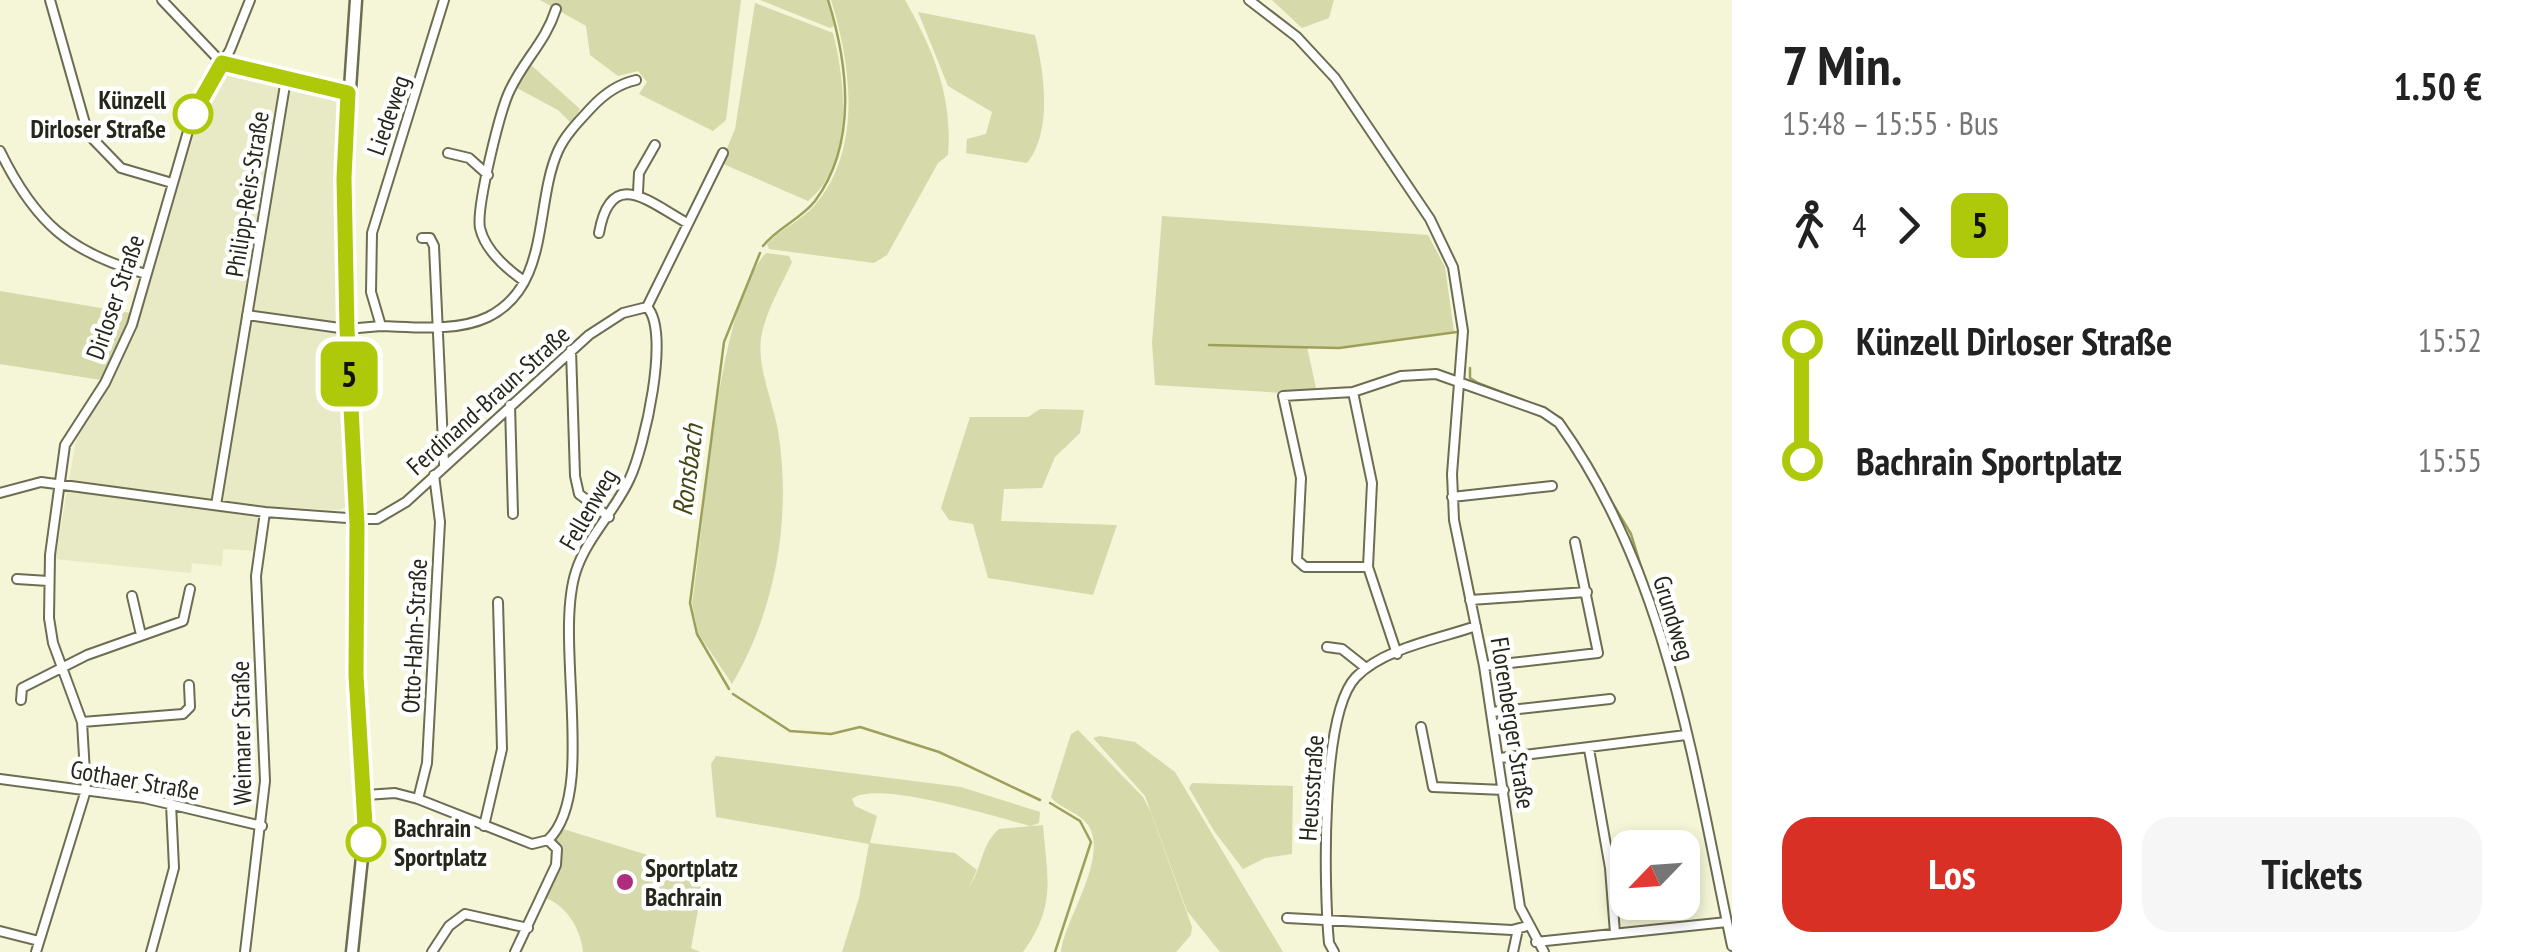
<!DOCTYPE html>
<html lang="de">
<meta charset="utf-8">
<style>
body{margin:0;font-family:"PT Sans Narrow",sans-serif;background:#f6f6f6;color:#222;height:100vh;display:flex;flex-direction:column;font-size:38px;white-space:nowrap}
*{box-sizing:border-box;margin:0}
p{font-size:32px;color:#767676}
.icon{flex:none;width:55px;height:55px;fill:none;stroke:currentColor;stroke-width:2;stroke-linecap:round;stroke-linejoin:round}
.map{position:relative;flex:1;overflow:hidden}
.sheet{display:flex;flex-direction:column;background:#fff;width:800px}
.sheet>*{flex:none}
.badge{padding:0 20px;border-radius:15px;font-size:35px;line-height:65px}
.needle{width:65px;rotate:245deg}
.fabs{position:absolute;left:1610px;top:830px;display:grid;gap:20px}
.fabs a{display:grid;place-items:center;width:90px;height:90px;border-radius:20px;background:#fff;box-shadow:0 5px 15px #0003;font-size:50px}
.map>.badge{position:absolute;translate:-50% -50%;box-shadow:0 0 0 5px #fff}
.legs{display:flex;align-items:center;gap:15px;height:110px;padding:0 50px;font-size:32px}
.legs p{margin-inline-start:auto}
.summary{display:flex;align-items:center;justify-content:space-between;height:170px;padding:0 50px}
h1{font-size:55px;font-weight:800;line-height:75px}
.action{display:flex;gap:20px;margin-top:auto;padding:20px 50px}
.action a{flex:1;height:115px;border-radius:30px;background:#d93025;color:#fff;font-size:40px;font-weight:800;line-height:115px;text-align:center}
.action a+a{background:#f6f6f6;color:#222}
ul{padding:0 50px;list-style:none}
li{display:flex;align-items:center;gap:35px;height:120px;font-size:38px}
li i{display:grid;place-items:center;width:15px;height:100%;margin:0 12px;background:currentColor}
li i::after{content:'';width:25px;height:25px;margin:-12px;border:8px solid;border-radius:50%;background:#fff}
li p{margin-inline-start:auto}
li:first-child i{background:linear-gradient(#0000 50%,currentColor 0)}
li:last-child i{background:linear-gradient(currentColor 50%,#0000 0)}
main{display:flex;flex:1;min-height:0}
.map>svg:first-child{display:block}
</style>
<main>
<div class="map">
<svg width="1732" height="952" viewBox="0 0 1732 952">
<rect width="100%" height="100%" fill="#f4f6d7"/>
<!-- built -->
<path fill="#e7eac4" d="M228,73l102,22 10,8 -3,191 10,212 -8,4 -79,-4 -5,45 -32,-2 -1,17 -30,-3 -1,10 -136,-14 22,-124 34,-50 25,-53 67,-229z"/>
<!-- green -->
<path fill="#d6d9a9" d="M540,0h201l-15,120 -13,11 -74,-37 8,-12 -9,-11 -20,5 -28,-21 -4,-29z
M760,0h67l7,26 -4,2z
M831,0h74c28,49 48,97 43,155l-10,8 -51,92 -13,8 -105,-14 -2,-5c13,-15 34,-23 48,-39 48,-56 36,-141 16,-205z
M1272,0h62l-5,18 -27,10z
M755,3l78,30c13,52 21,130 -25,168l-87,-38 14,-34z
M918,12l117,23c9,37 18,96 -8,128l-61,-10 1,-14 19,-5 6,-22 -44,-26z
M531,65l49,44 -9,14 -13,-13 -43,-23z
M1162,216l266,19 17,32 9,65 -115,15h-32l9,41 -33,5 -128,-8 -3,-42z
M766,253l23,3 3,6c-10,22 -25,47 -30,71 -7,30 11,68 16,98 14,85 -2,179 -46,253l-34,-51 -6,-30c13,-79 24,-297 74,-350z
M0,291l131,22 -30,67 -101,-16z
M1040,409l44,1 -4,23 -25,24 -13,31 -38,1 -3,32 116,4 -24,70 -105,-17 -15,-54 -24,-4 -8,-12 29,-91h58z
M1078,730l65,67 8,16 41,114 -1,8 -15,17h-115c2,-30 49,-95 27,-127 -10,-14 -28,-16 -37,-28l20,-63z
M1100,736l35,6 40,30 108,180h-63l-33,-41 -42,-115 -52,-58z
M716,756l245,31 79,25 -1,11 -8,3c-34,-8 -153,-47 -179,-27l3,7 22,10 -7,27 85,10 22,17 -8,17c14,-20 11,-41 30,-58l44,-4c4,53 14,80 -20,127h-181l17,-54 10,-54 -153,-27 -5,-53z
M1192,783l101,3 -1,68 -27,4 -22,11 -29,-38 -25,-43z
M560,828l139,43 2,23 -10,54 9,4h-117c-2,-23 -17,-48 -40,-55l14,-41 -9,-16z"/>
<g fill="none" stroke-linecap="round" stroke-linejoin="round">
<!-- stream -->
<path stroke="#9da05b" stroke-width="2.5" d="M763,246c14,-18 38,-27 52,-45 43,-58 33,-137 13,-201
M1209,345l130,3 118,-16
M1470,368v10l8,5 59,23
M1545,409l16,9 20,32
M1603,487l28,47 17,55
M729,689l-32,-55 -7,-31 34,-261 36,-89
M733,694l57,37 41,3 29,-7 79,25 101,48
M1050,803l30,18 11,21 -36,110"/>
<defs>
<path id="minor" d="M50,0l38,134 33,34 51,15
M162,0l60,63 126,30
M1249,0l48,37 38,41 95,141 23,48 10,64 -11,143 2,46 30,146 36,241 24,45
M0,151c35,72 70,102 146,123
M448,153l21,5 19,17
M638,192l1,-19 16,-28
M599,233c12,-67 50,-31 88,-10
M422,238h8l4,8 10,219
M524,281c-17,-12 -39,-31 -44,-53 -4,-20 20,-118 30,-138 14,-30 36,-49 46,-81
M647,307l76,-154
M247,315l100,14 34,-3 -10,-34 1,-59 72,-233
M381,326c34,1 76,6 107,-9 63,-31 46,-112 70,-166 7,-16 21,-30 33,-43 12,-13 27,-24 45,-28
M571,350l4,126 4,18 30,23
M1353,392l19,91 -4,84 29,87
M510,405l3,109
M0,493l41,-11 224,30 96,7h16l29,-17 183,-167 34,-22 24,-6
M1452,497l100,-11
M216,505l70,-426
M1368,567h-63l-8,-7 4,-82 -18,-82 70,-4 48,-16 35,-2 107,38 16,11c109,152 135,345 173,523
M17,579l31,2
M132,596l9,39
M1470,600l117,-8
M1327,647l15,2 24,19
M1484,666l114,-13 -23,-111
M21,700l1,-12 65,-33 96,-34 7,-32
M1492,712l118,-13
M82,722l101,-8 7,-7 -1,-22
M1421,727l12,60 71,3
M1589,749l21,119 5,65
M1500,758l186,-23
M0,779l144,19 118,28
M366,795l29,-2 23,6 114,45 16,-4
M418,799l9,-36 13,-241 -6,-47
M484,826l18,-77 -4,-147
M548,840c50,-47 5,-199 28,-269 11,-34 40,-61 54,-93 14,-30 41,-146 17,-171
M1287,918l225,12 15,-4
M0,931l39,10
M1536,942l191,-20
M36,952l50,-162 -4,-68 -29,-79 -4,-25 1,-63 15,-110 40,-62 27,-58 61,-211 37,-64 20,-50
M151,952l23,-84 -3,-64
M245,952l20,-171 -9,-205 9,-64
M432,952l17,-26 16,-12 63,14
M515,952l41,-87 1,-16 -9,-9
M1334,952l-5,-9c-5,-54 -9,-229 27,-266 28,-29 83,-38 120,-51
M1513,952l5,-23"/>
<path id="major" d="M352,952l15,-142 -11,-135 1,-157 -13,-340 12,-178"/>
</defs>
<!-- minor casing -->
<use href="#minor" stroke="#6c6d52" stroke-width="12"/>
<!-- major casing -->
<use href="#major" stroke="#6c6d52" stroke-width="15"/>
<!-- minor -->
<use href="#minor" stroke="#fff" stroke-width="8"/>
<!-- major -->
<use href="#major" stroke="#fff" stroke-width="10"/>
</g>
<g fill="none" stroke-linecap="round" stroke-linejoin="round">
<defs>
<path id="line-1" d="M193,114l29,-51 126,30 -4,85 3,151 10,196 -1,150 10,167"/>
</defs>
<!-- line-1 casing -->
<use href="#line-1" stroke="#fff" stroke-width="22"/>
<!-- line-1 -->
<use href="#line-1" stroke="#aec90a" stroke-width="15"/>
</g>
<!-- markers -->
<g fill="#fff" stroke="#aec90a" stroke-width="5">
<circle cx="193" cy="114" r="18"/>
<circle cx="366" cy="842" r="18"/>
</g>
<circle fill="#ae2e7c" stroke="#fff" stroke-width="4" cx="625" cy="882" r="10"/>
<g text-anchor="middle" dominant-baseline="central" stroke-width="9" stroke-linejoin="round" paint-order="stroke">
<!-- stop labels -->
<g font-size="25" font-weight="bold" fill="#26271b" stroke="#fff" text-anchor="end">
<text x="166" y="100">Künzell<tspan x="166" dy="29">Dirloser Straße</tspan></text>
<text x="394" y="828" text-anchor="start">Bachrain<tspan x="394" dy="29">Sportplatz</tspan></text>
</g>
<!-- street labels -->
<g font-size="25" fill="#26271b" stroke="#fff">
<text transform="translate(388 115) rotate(-71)">Liedeweg</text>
<text transform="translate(247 194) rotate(-81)">Philipp-Reis-Straße</text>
<text transform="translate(115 297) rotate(-71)">Dirloser Straße</text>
<text transform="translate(488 400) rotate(-42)">Ferdinand-Braun-Straße</text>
<text transform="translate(588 509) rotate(-60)">Fellenweg</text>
<text transform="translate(1674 618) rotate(73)">Grundweg</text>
<text transform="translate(414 636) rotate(-87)">Otto-Hahn-Straße</text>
<text transform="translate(1513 723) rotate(81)">Florenberger Straße</text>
<text transform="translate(241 733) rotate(-91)">Weimarer Straße</text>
<text transform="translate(135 780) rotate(10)">Gothaer Straße</text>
<text transform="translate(1311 788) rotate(-86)">Heussstraße</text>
</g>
<!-- poi labels -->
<g font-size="25" font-weight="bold" fill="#26271b" stroke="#fff" text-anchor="start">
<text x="645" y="868">Sportplatz<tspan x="645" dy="29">Bachrain</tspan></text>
</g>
<!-- water labels -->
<g font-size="28" font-style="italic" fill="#454611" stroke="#fff">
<text transform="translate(687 470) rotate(-83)">Ronsbach</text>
</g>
</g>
</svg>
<div class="fabs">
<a><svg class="needle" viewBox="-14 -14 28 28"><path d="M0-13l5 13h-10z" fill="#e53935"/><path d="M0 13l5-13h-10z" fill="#767676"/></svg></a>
</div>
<b class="badge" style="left:349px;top:374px;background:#aec90a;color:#111">5</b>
</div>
<section class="sheet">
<div class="summary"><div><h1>7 Min.</h1><p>15:48 – 15:55 · Bus</p></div><b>1.50 €</b></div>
<div class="legs"><svg class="icon" aria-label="walk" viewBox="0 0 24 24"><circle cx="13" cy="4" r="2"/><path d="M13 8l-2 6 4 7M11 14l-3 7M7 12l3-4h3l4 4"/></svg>4<svg class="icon" aria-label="forward" viewBox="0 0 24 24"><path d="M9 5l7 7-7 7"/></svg><b class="badge" style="background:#aec90a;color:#111">5</b></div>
<ul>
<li><i style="color:#aec90a"></i><b>Künzell Dirloser Straße</b><p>15:52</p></li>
<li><i style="color:#aec90a"></i><b>Bachrain Sportplatz</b><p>15:55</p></li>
</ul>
<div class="action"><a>Los</a><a>Tickets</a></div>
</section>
</main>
